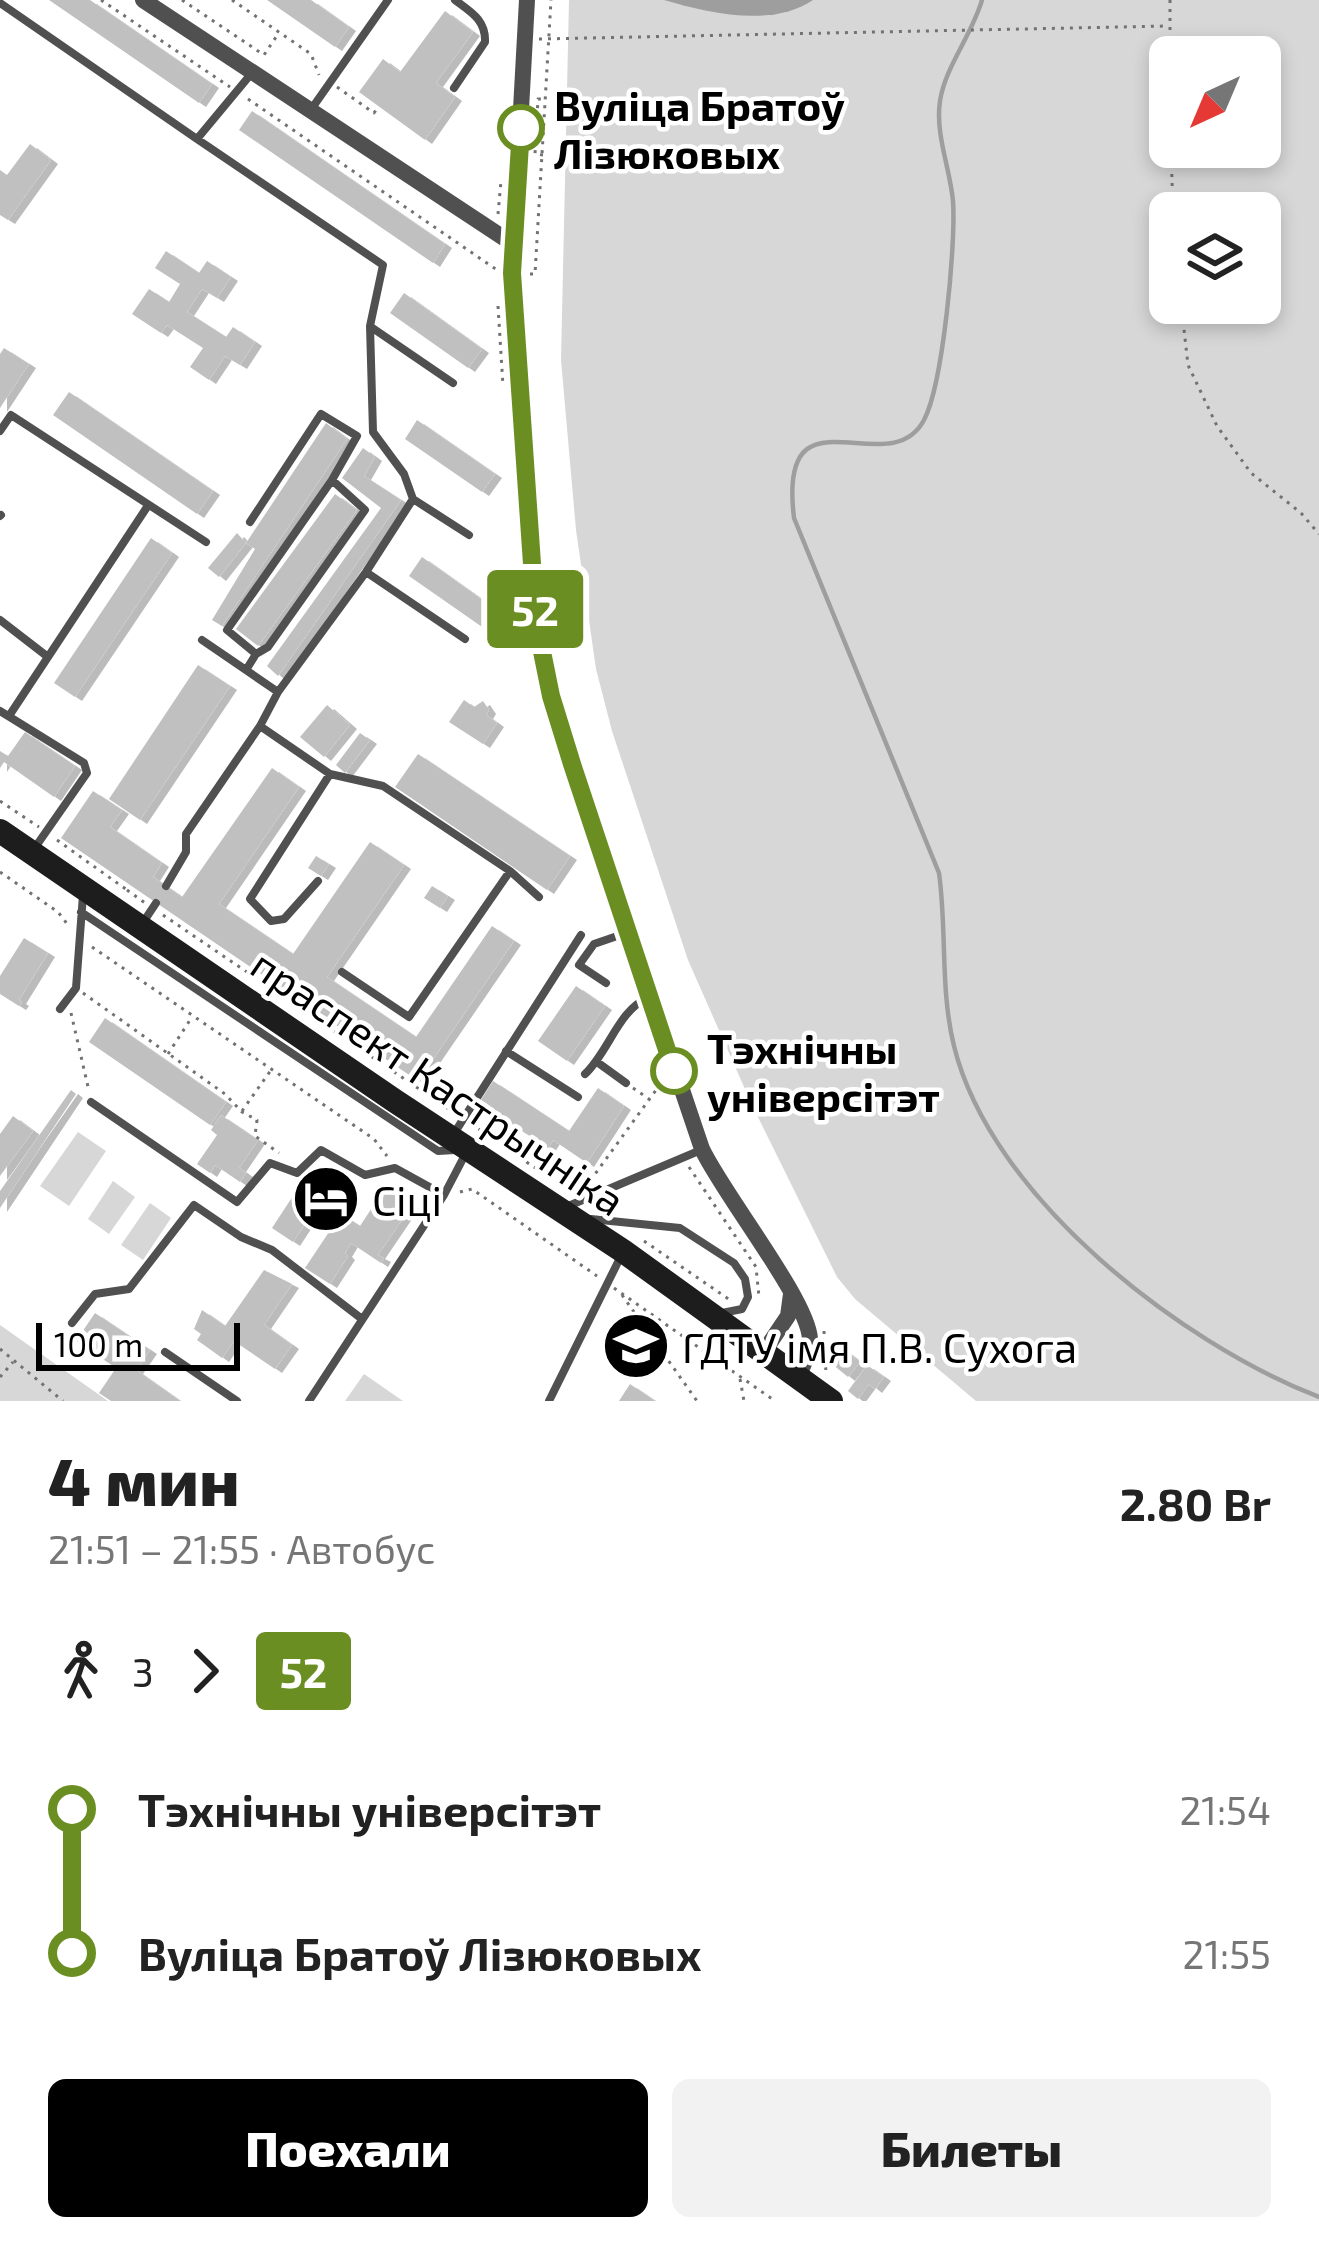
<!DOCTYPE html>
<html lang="ru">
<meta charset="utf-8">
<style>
body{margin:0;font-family:"Exo 2",sans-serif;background:#f2f2f2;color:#222;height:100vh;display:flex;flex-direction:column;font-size:45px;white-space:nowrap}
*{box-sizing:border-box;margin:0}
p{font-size:39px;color:#767676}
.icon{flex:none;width:66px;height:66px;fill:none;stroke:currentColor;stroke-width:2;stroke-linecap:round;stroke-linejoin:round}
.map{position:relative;height:1401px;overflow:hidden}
.drawer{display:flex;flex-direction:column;background:#fff;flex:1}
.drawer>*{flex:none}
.badge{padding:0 24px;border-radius:9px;font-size:42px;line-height:78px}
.needle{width:78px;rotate:224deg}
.fabs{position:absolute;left:1149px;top:36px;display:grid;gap:24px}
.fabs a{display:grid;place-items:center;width:132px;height:132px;border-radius:18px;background:#fff;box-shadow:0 6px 18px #0003;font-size:60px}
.scale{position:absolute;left:36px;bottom:30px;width:204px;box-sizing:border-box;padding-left:12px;border:6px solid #000;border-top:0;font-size:33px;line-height:42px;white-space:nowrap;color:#000;-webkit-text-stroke:9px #fff;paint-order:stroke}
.map>.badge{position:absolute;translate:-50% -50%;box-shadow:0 0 0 6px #fff}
.legs{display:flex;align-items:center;gap:18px;height:132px;padding:0 48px;font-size:39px}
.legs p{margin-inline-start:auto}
.headline{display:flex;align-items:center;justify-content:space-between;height:204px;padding:0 48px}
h1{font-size:66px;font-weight:800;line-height:90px}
.action{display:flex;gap:24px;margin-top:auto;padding:24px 48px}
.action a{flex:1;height:138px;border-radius:18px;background:#000;color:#fff;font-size:48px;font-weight:800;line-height:138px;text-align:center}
.action a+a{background:#f2f2f2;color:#222}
ul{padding:0 48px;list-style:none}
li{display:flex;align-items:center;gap:42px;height:144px;font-size:45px}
li i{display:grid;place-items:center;width:18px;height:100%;margin:0 15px;background:currentColor}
li i::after{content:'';width:30px;height:30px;margin:-15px;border:9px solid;border-radius:50%;background:#fff}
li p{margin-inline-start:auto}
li:first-child i{background:linear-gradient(#0000 50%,currentColor 0)}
li:last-child i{background:linear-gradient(currentColor 50%,#0000 0)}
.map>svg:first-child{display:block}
</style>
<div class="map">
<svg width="1319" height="1401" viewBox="0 0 1319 1401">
<defs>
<filter id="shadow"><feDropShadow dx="7" dy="4" stdDeviation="0" flood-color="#0004"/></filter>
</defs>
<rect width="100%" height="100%" fill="#fff"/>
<!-- green -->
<path fill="#d7d7d7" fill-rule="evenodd" d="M569,0h750v1401h-343l-121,-102 -18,-22 -85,-172 -64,-145 -76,-229 -16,-62 -20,-139 -15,-170zM1170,57h90v90h-90zM1170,213h90v90h-90z
M78,1132l28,19 -37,55 -29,-20z
M113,1181l22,16 -26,37 -21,-15z
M150,1203l21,15 -28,42 -22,-15z
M0,1325l108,76h-108z
M364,1374l39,27h-58z"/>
<!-- water -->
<path fill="#9e9e9e" d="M664,0h149c-41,28 -105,13 -149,0z"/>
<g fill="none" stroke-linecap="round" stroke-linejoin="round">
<!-- stream -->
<path stroke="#9e9e9e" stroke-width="4.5" d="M982,0c-10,35 -37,67 -42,101 -5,33 10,67 13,100 3,43 -10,183 -29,219 -35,66 -147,-40 -130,98l145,355c8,57 1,117 15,173 37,151 226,297 365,351"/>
</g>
<!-- building -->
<path fill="#c0c0c0" filter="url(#shadow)" d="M49,0h41l122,84 -13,19z
M267,0h44l38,27 -14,20z
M445,11l28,21 -37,51 19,14 -30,43 -66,-48 24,-33 17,13z
M252,111l193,133 -12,19 -194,-133z
M30,144l21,16 -43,60 -8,-5v-45l7,5z
M166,251l33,22 8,-12 24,16 -14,21 -15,-9 -15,23 39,25 7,-10 22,15 -15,23 -15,-9 -16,24 -19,-13 13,-19 -36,-23 -6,8 -29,-19 17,-25 20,13 11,-18 -25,-16z
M404,293l78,56 -14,19 -78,-55z
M4,348l25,16 -29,44v-54z
M69,392l144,99 -16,23 -144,-99z
M417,420l78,54 -13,18 -77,-53z
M326,423l21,16 -125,187 -10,-6 43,-71 -9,-6z
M363,448l12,9 -11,19 37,24 -123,176 -11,-10 114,-158 -39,-30z
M335,494l22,16 -99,136 -22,-17z
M237,533l9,10 -27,34 -11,-9z
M151,538l21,15 -97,144 -21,-14z
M422,557l76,54 -13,18 -76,-53z
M198,665l32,21 -90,134 -31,-21z
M464,700l10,7 9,-6 6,9 -3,5 11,8 -14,21 -34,-22z
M327,705l23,20 -26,32 -24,-20z
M25,732l50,34 -21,31 -50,-35 -4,6v-17l8,5z
M360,733l10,7 -25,33 -9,-8z
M418,754l152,102 -23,34 -152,-103z
M272,768l27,19 -80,117 74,50 77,-112 34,23 -77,112 89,60 76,-111 22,15 -96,140 -357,-243 32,-47 29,19 -12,17 52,36 -9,14 29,20z
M316,856l13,8 -8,12 -13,-8z
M432,886l16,10 -8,12 -16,-10z
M24,938l24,15 -29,47 3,2 -3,4 -19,-12v-18z
M576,986l29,20 -38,55 -29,-20z
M105,1018l121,84 -16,23 -121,-83z
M493,1081l76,50 29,-43 26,18 -37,57 -34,-23 -5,8 -69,-45z
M71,1090l5,4 -76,114v-17z
M221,1115l37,25 -19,28 7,5 -6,9 -25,-17 -5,8 -13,-9 20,-29 -6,-5z
M13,1116l20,15 -33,45v-42z
M306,1176l39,26 -7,10 22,14 25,-38 27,17 -34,50 6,3 -3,5 -30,-20 -6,10 3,3 -18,28 -25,-16 26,-39 -21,-13 -17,26 -21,-14z
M264,1270l28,14 -28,41 28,20 -17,24 -41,-28 -12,17 -25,-18 4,-6 -7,-5 8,-19 23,16z
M95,1313l55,37 -14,20 44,31h-69l-12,-8 17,-25 -40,-27z
M843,1349l17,13 -12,15 -16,-13z
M867,1365l17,12 -9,12 -6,-5 -11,15 -10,-8z
M630,1384l25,17h-36z"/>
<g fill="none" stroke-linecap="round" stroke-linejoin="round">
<!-- path -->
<path stroke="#727272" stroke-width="3" stroke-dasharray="3 6" stroke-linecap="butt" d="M101,0l129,87
M182,0l82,55 14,-21
M232,0l79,54 8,21
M1170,0v129
M539,39l628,-13
M337,87l37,26 5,-7
M248,99l249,171
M1171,147l2,66
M543,155l-8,-1 3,-55h6
M498,214l3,-33
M530,274h5l16,-274
M1181,303l7,62 29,61 34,47 50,40 18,21
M498,306l5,80
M0,801l39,26
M57,840l70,50
M0,872l58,40 10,13
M127,890l18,13
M163,915l290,197
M92,947l282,192 13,17
M83,993l142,101 17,18 15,8 -2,16 24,17
M71,1013l18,78
M168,1054l24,-37
M633,1088l16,11
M242,1111l29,-41
M471,1124l46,31
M519,1157l52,35
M689,1167l67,100 3,30
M585,1188l79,-109
M460,1192l12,-3 125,87
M644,1241l86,59
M614,1288l161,113
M622,1295l75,106
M824,1331l2,43
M0,1349l63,52
M0,1377l13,-15
M740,1379l4,22"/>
<!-- lane -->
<path stroke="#505050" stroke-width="8" d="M0,3l197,136 54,-65
M454,88l31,-46c1,-22 -14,-30 -30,-42
M310,111l78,-111
M197,139l186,126 -13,61 3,106 31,42 9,25 56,36
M371,327l82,56
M0,431l11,-16 195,127
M0,516l1,-1
M250,522l71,-108 36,22 -25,44 -105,150 29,24
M366,572l99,67
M0,620l48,37 99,-150
M202,640l76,52
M246,670l10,-16 12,-7 97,-137 -33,-30
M0,711l84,52 3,10 -53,76
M9,716l39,-59
M260,726l70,48 53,12 127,85 29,26
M318,881l-34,38 -13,2 -21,-22 80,-125
M166,886l20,-34v-18l74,-108 18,-34 88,-120 47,-73
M81,912l357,239 17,-1
M144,921l12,-18
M342,972l67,45 101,-146
M606,983l-27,-18 15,-21 32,-11
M60,1009l16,-21 7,-93
M506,1051l72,46
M597,1062l29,21
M585,1074c23,-21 34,-65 63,-76
M91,1102l146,100 33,-39 27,10 24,-23 44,25 30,-7 49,27
M455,1132l126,-197
M566,1207l135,-57
M591,1219l89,9 54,35 11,16 3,18 -6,12 -20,4
M72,1323l23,-29 34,-5 65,-84 47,32 31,13 90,69
M165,1352l72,49
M309,1401l135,-206 23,-44
M549,1401l71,-143"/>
<!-- street -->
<path stroke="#505050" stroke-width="16" d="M143,0l370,244
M527,0l-15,273 24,350 15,73 21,68 130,385c21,45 106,151 108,190 0,12 -6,25 -11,36
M765,1350l23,-34 3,-22"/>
<!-- secondary -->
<path stroke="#1d1d1d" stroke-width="24" d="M0,831l395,270 228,150 208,150"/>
</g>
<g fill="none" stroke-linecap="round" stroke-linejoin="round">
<defs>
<path id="line-1" d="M521,128l-9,145 24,349 15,74 21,68 102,307"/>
</defs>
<!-- line-1 casing -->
<use href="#line-1" stroke="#fff" stroke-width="27"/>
<!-- line-1 -->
<use href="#line-1" stroke="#6b8e23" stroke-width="18"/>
</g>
<!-- icons -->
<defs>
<symbol id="hotel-disc" viewBox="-11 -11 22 22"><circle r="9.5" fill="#000" stroke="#fff"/><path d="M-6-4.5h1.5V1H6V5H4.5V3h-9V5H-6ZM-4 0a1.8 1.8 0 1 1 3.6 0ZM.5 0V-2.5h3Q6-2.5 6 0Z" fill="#fff"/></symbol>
<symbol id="university-disc" viewBox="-11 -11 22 22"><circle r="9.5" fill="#000" stroke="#fff"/><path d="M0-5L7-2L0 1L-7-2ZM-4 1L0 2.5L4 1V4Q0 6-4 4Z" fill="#fff"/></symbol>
</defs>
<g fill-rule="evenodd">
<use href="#hotel-disc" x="288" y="1161" width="76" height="76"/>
<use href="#university-disc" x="598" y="1308" width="76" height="76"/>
</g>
<!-- markers -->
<g fill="#fff" stroke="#6b8e23" stroke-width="6">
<circle cx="521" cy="128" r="21"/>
<circle cx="674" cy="1071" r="21"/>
</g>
<g text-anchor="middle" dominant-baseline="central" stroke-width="9" stroke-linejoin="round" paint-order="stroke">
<!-- stop labels -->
<g font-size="42" font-weight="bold" fill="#000" stroke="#fff" text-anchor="start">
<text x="554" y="104">Вуліца Братоў<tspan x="554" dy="48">Лізюковых</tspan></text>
<text x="707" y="1047">Тэхнічны<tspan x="707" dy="48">універсітэт</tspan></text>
</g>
<!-- street labels -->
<g font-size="42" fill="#000" stroke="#fff">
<text transform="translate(439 1081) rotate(34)">праспект Кастрычніка</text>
</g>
<!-- poi labels -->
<g font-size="42" fill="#000" stroke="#fff" text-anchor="start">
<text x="372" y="1199">Сіці</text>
<text x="682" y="1346">ГДТУ імя П.В. Сухога</text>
</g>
</g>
</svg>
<div class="fabs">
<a><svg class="needle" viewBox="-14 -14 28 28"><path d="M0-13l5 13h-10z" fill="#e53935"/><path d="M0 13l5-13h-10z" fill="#767676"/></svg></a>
<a><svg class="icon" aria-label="layers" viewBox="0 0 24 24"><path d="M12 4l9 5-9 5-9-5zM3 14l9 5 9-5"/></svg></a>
</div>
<div class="scale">100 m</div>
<b class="badge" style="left:535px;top:609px;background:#6b8e23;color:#fff">52</b>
</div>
<section class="drawer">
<div class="headline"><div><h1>4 мин</h1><p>21:51 – 21:55 · Автобус</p></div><b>2.80 Br</b></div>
<div class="legs"><svg class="icon" aria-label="walk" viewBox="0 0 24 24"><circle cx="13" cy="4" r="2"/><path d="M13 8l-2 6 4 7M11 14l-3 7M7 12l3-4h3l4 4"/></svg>3<svg class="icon" aria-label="forward" viewBox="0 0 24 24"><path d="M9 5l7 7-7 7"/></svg><b class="badge" style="background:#6b8e23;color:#fff">52</b></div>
<ul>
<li><i style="color:#6b8e23"></i><b>Тэхнічны універсітэт</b><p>21:54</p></li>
<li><i style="color:#6b8e23"></i><b>Вуліца Братоў Лізюковых</b><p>21:55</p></li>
</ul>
<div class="action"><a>Поехали</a><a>Билеты</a></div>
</section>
